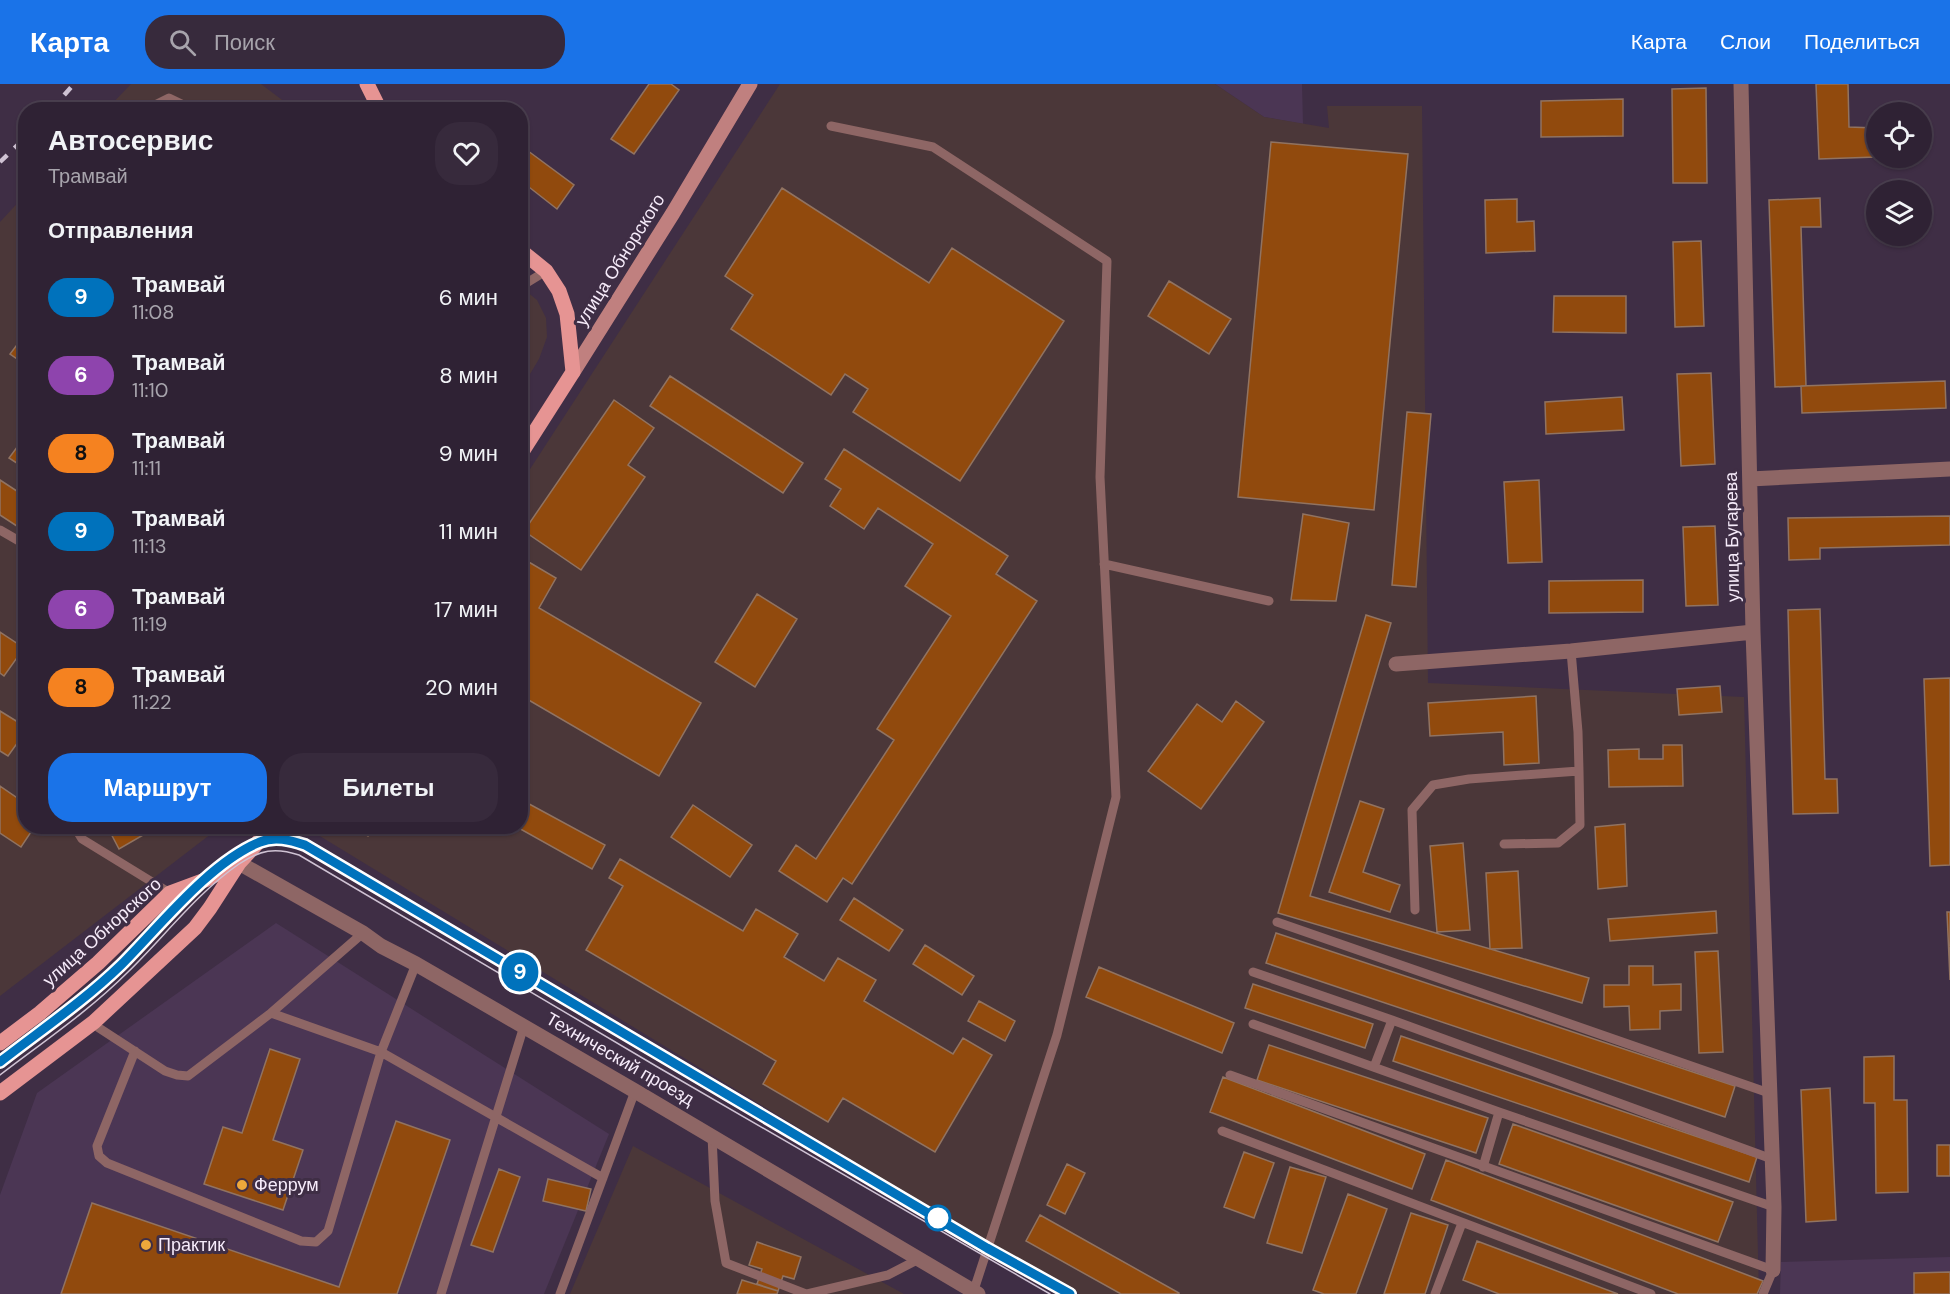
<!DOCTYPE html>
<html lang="ru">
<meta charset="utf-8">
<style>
body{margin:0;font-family:"DM Sans",sans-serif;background:#372a3c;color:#f1f3f6;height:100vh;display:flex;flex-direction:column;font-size:22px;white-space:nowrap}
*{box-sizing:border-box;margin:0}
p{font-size:20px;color:#a7a4ac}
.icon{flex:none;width:33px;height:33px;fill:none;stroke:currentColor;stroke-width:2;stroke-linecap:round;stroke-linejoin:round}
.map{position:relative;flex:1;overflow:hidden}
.side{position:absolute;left:18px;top:18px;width:510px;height:732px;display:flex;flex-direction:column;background:#2f2234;border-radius:24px;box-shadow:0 2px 4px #0004,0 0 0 2px #4a3f4f}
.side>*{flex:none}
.badge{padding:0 12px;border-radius:20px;font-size:21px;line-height:39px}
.fabs{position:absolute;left:1866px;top:18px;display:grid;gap:12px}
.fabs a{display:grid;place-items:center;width:66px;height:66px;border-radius:50%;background:#2f2234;box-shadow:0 2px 4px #0004,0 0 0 2px #4a3f4f;font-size:30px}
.map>.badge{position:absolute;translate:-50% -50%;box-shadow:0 0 0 3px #fff}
h2{padding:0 30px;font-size:22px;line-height:54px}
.round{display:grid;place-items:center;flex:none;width:63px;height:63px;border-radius:24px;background:#372a3c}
.overview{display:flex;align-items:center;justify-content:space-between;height:102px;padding:0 30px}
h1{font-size:28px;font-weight:700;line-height:45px}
.cta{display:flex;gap:12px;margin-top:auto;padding:12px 30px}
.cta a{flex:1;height:69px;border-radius:24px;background:#1a73e8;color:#fff;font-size:24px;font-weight:700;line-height:69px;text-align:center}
.cta a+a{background:#372a3c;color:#f1f3f6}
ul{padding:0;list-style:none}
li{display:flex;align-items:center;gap:18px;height:78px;padding:0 30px}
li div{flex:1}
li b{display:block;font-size:22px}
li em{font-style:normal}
li .badge{min-width:66px;font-weight:700;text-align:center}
header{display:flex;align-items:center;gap:36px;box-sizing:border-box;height:84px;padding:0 30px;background:#1a73e8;color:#fff}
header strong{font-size:28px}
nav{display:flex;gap:33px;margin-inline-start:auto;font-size:21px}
.search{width:420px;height:54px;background:#372a3c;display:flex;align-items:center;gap:15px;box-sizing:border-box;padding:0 21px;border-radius:24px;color:#a7a4ac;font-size:22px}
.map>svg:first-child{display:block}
</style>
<header>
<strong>Карта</strong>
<div class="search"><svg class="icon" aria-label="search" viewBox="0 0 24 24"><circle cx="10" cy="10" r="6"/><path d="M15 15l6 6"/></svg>Поиск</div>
<nav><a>Карта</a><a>Слои</a><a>Поделиться</a></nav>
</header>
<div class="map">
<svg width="1950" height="1210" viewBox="0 0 1950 1210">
<rect width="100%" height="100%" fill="#3f2e45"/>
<!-- built -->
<path fill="#4b3654" d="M1215,0h87l1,40 -39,-7z
M276,839l333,211 -65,160h-544v-99l37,-102z
M1950,1173v37h-170l1,-32z"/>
<!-- industrial -->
<path fill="#4b3739" d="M131,0h130l33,25 -188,1z
M780,0h435l49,33 65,11 -2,-22h95l6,577 316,14 15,597h-679l-102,-57 -673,-410 215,-1 1,-343z
M25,111l1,631 194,1 -220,169v-774z
M521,203l16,13 9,18 1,19 -8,22 -18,30z
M633,1062l271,148h-334z"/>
<!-- building -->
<path fill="#914a0d" stroke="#917361" stroke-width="1.5" d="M649,0h22l8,6 -45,64 -23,-15z
M1816,0h32l1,43 27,1v29l-57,2z
M1706,4l1,95h-34l-1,-94z
M1623,15v37l-82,1v-36z
M1271,58l137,12 -34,356 -136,-13z
M520,61l54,40 -17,24 -37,-29z
M782,104l147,95 23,-35 112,73 -104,160 -107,-69 15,-23 -23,-15 -14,21 -100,-66 22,-34 -28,-19z
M1820,114l1,29h-20l5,159 -31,1 -6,-187z
M1517,115v23l17,-1 1,30 -49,2 -1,-53z
M1701,157l3,85 -29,1 -2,-85z
M1169,197l62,38 -22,35 -61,-38z
M1554,212h72v37l-73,-1z
M26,249v32l-16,-11z
M1711,289l4,91 -34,2 -4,-92z
M670,292l133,87 -20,30 -133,-87z
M1945,297l1,27 -144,5 -1,-27z
M1622,313l2,33 -78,4 -1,-32z
M614,316l40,28 -26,37 17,12 -64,93 -57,-39z
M1407,328l24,2 -15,173 -24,-2z
M26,351v34l-17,-11z
M844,365l164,107 -12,18 41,27 -185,283 -9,-6 -16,24 -48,-31 17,-26 20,14 78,-119 -17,-11 74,-113 -46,-30 28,-42 -55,-36 -14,21 -34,-23 11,-17 -16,-10z
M0,396l26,17v35l-26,-17z
M1539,396l3,82 -34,1 -4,-81z
M1303,430l46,9 -13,78 -45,-1z
M1950,432v29l-130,3v11l-31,1 -1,-42z
M1715,442l3,79 -32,1 -3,-79z
M527,477l29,17 -17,30 162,95 -42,73 -139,-81v-124z
M1643,496v32l-94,1v-32z
M757,510l40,25 -42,68 -40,-25z
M1820,525l5,170h12l1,34 -45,1 -5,-204z
M1366,531l25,8 -81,273 279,82 -7,25 -304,-90z
M0,548l24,16 -20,28 -4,-3z
M1950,594v187l-20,1 -6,-187z
M1720,602l2,26 -43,3 -2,-26z
M1536,612l3,67 -35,2 -1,-33 -73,4 -2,-33z
M1236,617l28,21 -63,87 -53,-38 49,-67 25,18z
M0,627l26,16v4l-18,25 -8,-5z
M1663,661h19l1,41 -74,1 -1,-37 31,-1v10h24z
M0,702l26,18v22h9l-14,21 -21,-14z
M520,715l85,46 -13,24 -77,-43h5z
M1360,717l24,8 -21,63 37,13 -10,27 -61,-20z
M693,721l59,40 -22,32 -59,-40z
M1625,740l2,62 -29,3 -3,-62z
M107,742h50v1l-38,22z
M350,742h23l-5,10z
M1463,759l7,87 -33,2 -7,-86z
M620,775l123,72 13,-22 42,25 -14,23 40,24 14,-23 38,22 -12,21 89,53 10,-16 29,17 -57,97 -92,-54 -15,24 -65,-38 13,-23 -190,-111 37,-64 -14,-8z
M1518,787l4,77 -32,1 -4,-76z
M854,814l49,32 -14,21 -49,-31z
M1716,827l1,22 -107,8 -2,-22z
M1947,828h3v68z
M1276,849l459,153 -10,31 -459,-154z
M925,861l49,31 -12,19 -49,-31z
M1718,867l5,101 -24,1 -4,-101z
M1629,882h24v19l28,-1v26l-21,1v18l-30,1 -1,-24 -25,1v-22h25z
M1099,883l135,56 -12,30 -136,-56z
M1253,900l120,40 -8,24 -120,-40z
M979,917l36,20 -10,20 -37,-20z
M1401,952l356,121 -8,25 -356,-121z
M1269,961l219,73 -12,35 -219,-73z
M270,965l30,10 -27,81 30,10 -20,60 -79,-26 19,-57 19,6z
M1894,972v44h13l1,92 -32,1 -1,-90h-11v-46z
M1223,993l202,77 -13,35 -202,-77z
M1830,1004l6,132 -30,2 -5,-132z
M396,1037l54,19 -53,154h-336l31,-91 247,84z
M1513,1040l220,78 -15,40 -219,-78z
M1937,1061h13v31h-13z
M1244,1068l30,11 -20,55 -30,-11z
M1446,1076l317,121 -6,13h-79l-247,-94z
M1067,1080l18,9 -20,41 -18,-9z
M1290,1083l36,10 -24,76 -35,-10z
M499,1085l21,8 -27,75 -22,-7z
M548,1095l43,10 -5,22 -43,-10z
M1348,1110l39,15 -31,85h-32l-11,-4z
M1411,1129l37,12 -23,69h-41z
M1040,1131l139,78v1h-58l-95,-53z
M1477,1157l141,53h-119l-36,-14z
M757,1158l44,15 -7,22 -11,-3 -5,15 -21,-7 5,-15 -13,-4z
M1950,1188v22h-36v-21z
M742,1196l36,11 -1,3h-40z"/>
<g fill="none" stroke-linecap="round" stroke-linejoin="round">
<!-- lane -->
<path stroke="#8e6665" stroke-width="9" d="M145,26l24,-12 25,12
M831,42l102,21 174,114 -7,216 16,320 -59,238 -84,258
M520,203l26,-16
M0,446l26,15
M1104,480l165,37
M74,742l8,13 88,54
M1504,760l54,-1 22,-18 -1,-54
M1415,826l-3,-100 21,-25 36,-6 110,-8 -1,-39 -7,-81
M1277,838l492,171
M1253,888l139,48 380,139
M271,929l110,39 35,-88
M94,938l5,6 66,43 12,4 11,1 83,-63 92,-80
M1253,940l246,88 275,95
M135,967l-38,95 2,10 8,7 194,78 15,1 12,-11 53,-179 222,126
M1374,983l18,-47
M1230,991l543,195 -10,24
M1222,1047l429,163
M712,1052l3,65 11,62 80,31
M1483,1083l16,-55
M441,1210l83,-268
M560,1210l75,-203
M807,1210l81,-19 31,-16
M1435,1210l27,-71"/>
<!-- street -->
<path stroke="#8e6665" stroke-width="15" d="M1750,395l200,-10
M1753,548l21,575 -1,63
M1396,580l175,-13 182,-19 -12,-548
M239,779l124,70 18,13 35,18 219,127 343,203"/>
<!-- secondary -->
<path stroke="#c0807f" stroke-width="15" d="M573,288l100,-159 77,-129"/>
<!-- primary -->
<path stroke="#e69493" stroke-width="15" d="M367,0l13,26
M520,166l26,21 13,20 8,23 6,58 -53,83
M0,959l40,-30 58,-50 72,-70 35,-13 34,-17
M0,1009l94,-71 101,-94 15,-20 29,-45 34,-37"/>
<!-- tram -->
<path stroke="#cfc2d3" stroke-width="1.5" d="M0,978c41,-31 84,-61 121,-97 39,-38 89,-103 139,-123 15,-6 30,-2 45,3l682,403 83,46
M0,991c43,-33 89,-64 128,-103 36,-35 70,-80 111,-108 21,-14 36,-17 60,-9l362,214 389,225"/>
<!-- rail -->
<path stroke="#cfc2d3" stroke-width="4.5" stroke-dasharray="10 10" stroke-linecap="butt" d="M51,26l23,-26
M0,78l26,-25"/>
</g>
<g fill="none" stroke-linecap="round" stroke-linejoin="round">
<defs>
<path id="line" d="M0,978c41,-32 84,-61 121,-97 39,-39 89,-103 139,-123 15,-6 30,-2 45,3l682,403 83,46"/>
</defs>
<!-- line casing -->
<use href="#line" stroke="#fff" stroke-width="14"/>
<!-- line -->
<use href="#line" stroke="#0072bc" stroke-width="9"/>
</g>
<!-- markers -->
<g fill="#eda83b" stroke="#3f2e45" stroke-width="2">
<circle cx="242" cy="1101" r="6"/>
<circle cx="146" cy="1161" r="6"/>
</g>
<circle fill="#fff" stroke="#0072bc" stroke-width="3" cx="938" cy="1134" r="12"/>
<g text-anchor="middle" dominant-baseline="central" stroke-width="6" stroke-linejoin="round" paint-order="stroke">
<!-- street labels -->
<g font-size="18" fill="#f6ebfa" stroke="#3f2e45">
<text transform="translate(620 176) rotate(-58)">улица Обнорского</text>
<text transform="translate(1732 453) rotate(-91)">улица Бугарева</text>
<text transform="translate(102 848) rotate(-42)">улица Обнорского</text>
<text transform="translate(620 975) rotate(30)">Технический проезд</text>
</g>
<!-- poi labels -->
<g font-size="18" fill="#f6ebfa" stroke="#3f2e45" text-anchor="start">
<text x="254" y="1101">Феррум</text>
<text x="158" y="1161">Практик</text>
</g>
</g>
</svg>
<div class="fabs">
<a><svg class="icon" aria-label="locate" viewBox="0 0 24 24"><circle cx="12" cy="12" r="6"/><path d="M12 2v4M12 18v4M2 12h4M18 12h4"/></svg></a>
<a><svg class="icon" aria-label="layers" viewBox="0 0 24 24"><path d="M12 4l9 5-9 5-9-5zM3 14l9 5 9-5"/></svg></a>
</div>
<b class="badge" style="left:520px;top:888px;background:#0072bc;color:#fff">9</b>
<section class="side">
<div class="overview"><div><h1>Автосервис</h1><p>Трамвай</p></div><a class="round"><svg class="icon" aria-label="heart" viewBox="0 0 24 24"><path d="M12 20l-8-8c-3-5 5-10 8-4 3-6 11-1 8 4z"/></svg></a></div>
<h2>Отправления</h2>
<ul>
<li><span class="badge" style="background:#0072bc;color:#fff">9</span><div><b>Трамвай</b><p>11:08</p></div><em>6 мин</em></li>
<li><span class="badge" style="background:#8e44ad;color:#fff">6</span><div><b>Трамвай</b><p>11:10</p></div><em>8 мин</em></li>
<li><span class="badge" style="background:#f58220;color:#111">8</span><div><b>Трамвай</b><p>11:11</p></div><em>9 мин</em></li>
<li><span class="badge" style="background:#0072bc;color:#fff">9</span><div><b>Трамвай</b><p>11:13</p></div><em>11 мин</em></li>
<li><span class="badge" style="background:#8e44ad;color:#fff">6</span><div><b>Трамвай</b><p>11:19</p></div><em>17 мин</em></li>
<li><span class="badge" style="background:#f58220;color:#111">8</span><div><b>Трамвай</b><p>11:22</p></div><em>20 мин</em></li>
</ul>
<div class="cta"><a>Маршрут</a><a>Билеты</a></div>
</section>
</div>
